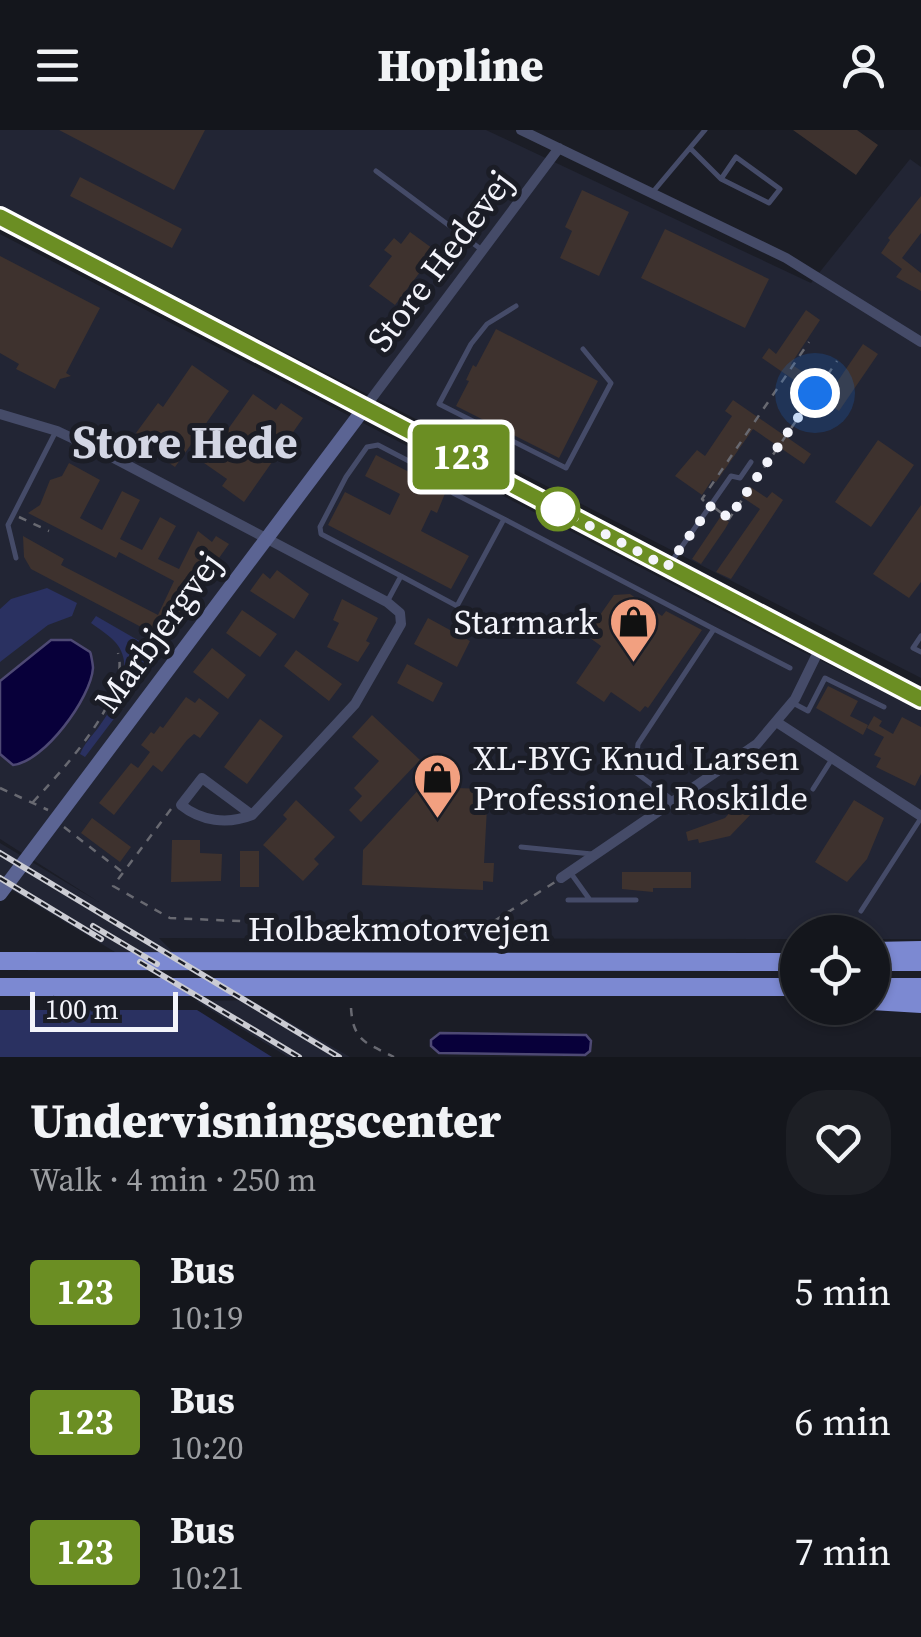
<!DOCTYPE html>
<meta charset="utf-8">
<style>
body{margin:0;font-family:"Source Serif 4",serif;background:#1d1f25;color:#f1f3f6;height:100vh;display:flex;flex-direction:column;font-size:38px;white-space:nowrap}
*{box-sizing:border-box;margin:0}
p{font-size:32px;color:#9d9fa3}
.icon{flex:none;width:55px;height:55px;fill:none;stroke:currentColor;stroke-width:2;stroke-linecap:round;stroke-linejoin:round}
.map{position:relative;height:927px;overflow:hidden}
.details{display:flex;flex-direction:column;background:#14161c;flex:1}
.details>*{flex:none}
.badge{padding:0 20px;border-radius:8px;font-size:35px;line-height:65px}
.tools{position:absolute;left:780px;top:785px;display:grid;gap:20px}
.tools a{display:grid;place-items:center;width:110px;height:110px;border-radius:50%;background:#14161c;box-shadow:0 2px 8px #0004,0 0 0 2px #33353b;font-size:50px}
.scale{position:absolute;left:30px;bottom:25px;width:148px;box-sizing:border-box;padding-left:10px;border:5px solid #f3f4fb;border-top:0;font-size:28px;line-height:35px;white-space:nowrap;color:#f3f4fb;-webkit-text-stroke:8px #1b1d26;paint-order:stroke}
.you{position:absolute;width:50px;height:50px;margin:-25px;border:8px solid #fff;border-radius:50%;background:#1a73e8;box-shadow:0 0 0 15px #1a73e833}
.map>.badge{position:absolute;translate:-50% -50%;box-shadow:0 0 0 5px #fff}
.round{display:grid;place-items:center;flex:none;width:105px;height:105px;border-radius:40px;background:#1d1f25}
.headline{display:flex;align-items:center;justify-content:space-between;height:170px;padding:0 30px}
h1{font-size:48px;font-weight:800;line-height:75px}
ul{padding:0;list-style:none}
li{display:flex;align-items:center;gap:30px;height:130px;padding:0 30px}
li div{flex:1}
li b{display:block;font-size:38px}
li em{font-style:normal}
li .badge{min-width:110px;font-weight:700;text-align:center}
header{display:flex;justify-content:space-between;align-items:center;height:130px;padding:0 30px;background:#14161c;font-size:45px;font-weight:800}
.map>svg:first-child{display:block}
</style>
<header><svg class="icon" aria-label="menu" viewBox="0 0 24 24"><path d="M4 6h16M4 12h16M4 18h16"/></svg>Hopline<svg class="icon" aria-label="person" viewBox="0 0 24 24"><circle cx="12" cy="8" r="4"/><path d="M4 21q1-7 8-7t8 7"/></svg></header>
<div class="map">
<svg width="921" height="927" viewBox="0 0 921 927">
<rect width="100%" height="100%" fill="#1b1d26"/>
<!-- built -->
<path fill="#222534" d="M0,0h486l325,153 99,-124 11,8v511l-921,-472z
M0,104l797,415 124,61v229h-48l-1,-7h-74l-1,7 -638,-1 14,14 -53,3 -120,-72v-40l99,59 -99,-63z
M251,870l99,57h-62l-92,-56z"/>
<!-- green -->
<path fill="#2a3161" d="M47,458l30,15 -5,13 -24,9 -48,37v-53l11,-10z
M96,486l52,30h21l-84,111 -5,-3c4,-10 11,-17 18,-26 16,-22 39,-60 18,-85 -7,-8 -17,-14 -25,-20z
M0,880h197l75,47h-272z"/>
<!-- water -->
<path fill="#08003a" stroke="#4e4974" stroke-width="2.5" d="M51,510h20l19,12c1,1 3,14 3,16 -2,30 -49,94 -80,97l-13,-11v-73z
M440,903l146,2 5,6 -1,10 -5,4 -146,-2 -8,-7v-6z"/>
<!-- building -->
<path fill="#3e322e" d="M59,0h146l-31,60z
M793,0h64l21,15 -22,30z
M80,47l102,52 -10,19 -102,-52z
M582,60l47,22 -30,64 -39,-18 12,-27 -7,-4z
M921,66v37l-19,25 19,15v18l-25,-14 6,-8 -21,-16 9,-13 -2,-2z
M665,99l104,50 -24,49 -104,-50z
M410,102l26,19 -41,54 -26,-19 23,-30 -8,-6 10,-12 7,6z
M0,126l100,52 -34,65 5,3 -11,3 -5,10 -39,-20 3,-5 -19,-11z
M806,180l14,10 -29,44 40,27 32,-47 15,10 -39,57 -77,-53 7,-10 7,6z
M496,199l102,52 -39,77 -103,-52 13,-25 -3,-1 7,-15 3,2z
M192,235l37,26 -54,76 -16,-11 3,-5 -26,-18 22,-30 5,4z
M253,264l23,16 5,-7 22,15 -59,84 -22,-16 5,-7 -23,-16z
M733,270l78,54 -7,10 -51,-35 -37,53 -4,-2 -10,15 -27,-19 22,-26 8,6 27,-40 -7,-5z
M878,310l36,25 -43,62 -36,-25z
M376,325l70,36 -9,22 -6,-3 -10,21 48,25 -18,33 -123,-64 17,-33 45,23 10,-21 -35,-18z
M69,333l31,17 -20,38 22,12 20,-39 18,9 -20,39 22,11 18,-33 16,9 -18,33 21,10 19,-38 14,11 4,-6 13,8 -67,94 -131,-69 -7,-12 -1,-21 41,23 -3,6 97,50 16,-34 -55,-29 -3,6 -88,-45 12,-8 10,-25 12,-4z
M749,356l18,12 5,-6 11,8 -52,79 -15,-7 44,-63 -18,-12z
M921,375v77l-12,16 -36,-24z
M721,386l8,6 -4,7 -24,35 -9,-5z
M277,440l32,24 -15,25 -44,-28 13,-18 7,6z
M630,464l32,22 4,-5 36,19 -54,78 -3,-2 -5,6 -29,-20 -7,10 -28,-19 25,-37 -15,-11 28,-40z
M342,469l36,19 -12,23 4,2 -12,19 -31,-15 12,-24 -6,-3z
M242,480l35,24 -17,23 -34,-24z
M428,488l42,23 -13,26 -43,-23z
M212,518l34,27 -18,24 -35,-27z
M296,520l46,34 -13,17 -45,-35z
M407,534l36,19 -10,19 -36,-19z
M828,556l30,15 -8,15 18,9 -5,10 -47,-27z
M186,567l9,6 4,-5 20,15 -19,25 -6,-4 -7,6 -25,32 -9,-7 -39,50 -15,-12 32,-40 7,5 12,-16 -9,-7 10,-13 3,2 6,-8 3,2z
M372,585l48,45 -59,62 -12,-12 13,-14 -8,-8 25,-27 -27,-24z
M874,586l8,5 -3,5 14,8 9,-17 19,10v47l-6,12 -39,-19 5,-9 -7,-3 10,-18 -17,-9z
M260,589l23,17 -36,48 -23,-17z
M421,657l67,2 -4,74h10l-1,19 -10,-1v9l-121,-5 1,-35z
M296,670l39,37 -21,22 5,5 -16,17 -40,-36 24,-26 -4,-4z
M741,670l12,12 -23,24 -31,7 -1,-4 -10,2 -2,-9 39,-14z
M854,670l30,18 -17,41 -20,23 -32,-20z
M92,688l39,29 -11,15 -39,-29z
M172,710h28v13l22,1 -1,27 -50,1z
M240,721h19v36h-19z
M622,742h69v16h-38v4l-31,-3z"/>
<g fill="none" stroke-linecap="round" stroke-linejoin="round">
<!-- path -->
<path stroke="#686971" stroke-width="2.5" stroke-dasharray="8 8" stroke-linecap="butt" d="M704,371l-2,-2 107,-157
M715,378l14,11 108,-158
M19,387l30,14
M0,658l48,22
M33,672c29,-31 98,-106 85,-149
M171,679l-58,77 57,32 181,8v18
M64,697l57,44
M353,796l124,6 78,-50
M351,878c2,34 16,35 43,49"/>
<!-- lane -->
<path stroke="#454b68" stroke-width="5" d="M690,18l31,31 48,24 11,-14 -44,-32 -15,22
M376,41l106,79
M652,63l53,-63
M516,176l-29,18 -16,20 -32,60 127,64 45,-85 -28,-34
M504,389l210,110 -76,115 -3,28 39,29
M16,428l-8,-33 47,-92
M669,435l62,-89 9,2 11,-16
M387,472l14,-26 56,30 47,-87 -51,-26 -4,-11 -71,-37 -11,2 -21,30 -26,50 1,7 80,42
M714,499l76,39
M921,506l-8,12 8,4
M793,573l15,8 17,-33 59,29
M813,659l19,-30
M521,717l71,7
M568,770h22l-20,-28
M590,770h46
M861,781l60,-93"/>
<!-- street -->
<path stroke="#454b68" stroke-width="10" d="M521,0l265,128 135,84
M366,276l193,-258
M0,284l57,17 53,25 277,146 13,11 1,11 -46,80 -103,111c-25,10 -51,6 -71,-10l21,-27 50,37
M778,593l143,93
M561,748l196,-134 38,-45 25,-51"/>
<!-- secondary -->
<path stroke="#5b6493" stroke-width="14" d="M0,87l921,482
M0,764l366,-488"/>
<!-- highway -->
<path stroke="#7c89d2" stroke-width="18" d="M872,821l49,-1
M0,831l798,1
M887,832h34
M0,857h798
M872,857h49
M872,871l49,3"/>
<defs>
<path id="rail" d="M0,723l339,204
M0,748l101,61
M93,796l64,38
M140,832l159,95"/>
</defs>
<!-- rail casing -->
<use href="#rail" stroke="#cbccd3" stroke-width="6"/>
<!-- rail -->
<use href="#rail" stroke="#1b1d26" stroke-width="2.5" stroke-dasharray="8" stroke-linecap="butt"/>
</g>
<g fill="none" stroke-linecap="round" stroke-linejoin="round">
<defs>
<path id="line" d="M0,87l921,482"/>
</defs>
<!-- line casing -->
<use href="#line" stroke="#fff" stroke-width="22"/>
<!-- line -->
<use href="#line" stroke="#6b8e23" stroke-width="15"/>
<!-- walk -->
<path stroke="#f3f4fb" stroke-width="10" stroke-dasharray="0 18" d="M558,379l109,58 44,-61 18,12 86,-125"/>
</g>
<!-- icons -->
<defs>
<symbol id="shop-pin" viewBox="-11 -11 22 30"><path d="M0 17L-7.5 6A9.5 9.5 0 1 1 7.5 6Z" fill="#f2a080" stroke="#1b1d26"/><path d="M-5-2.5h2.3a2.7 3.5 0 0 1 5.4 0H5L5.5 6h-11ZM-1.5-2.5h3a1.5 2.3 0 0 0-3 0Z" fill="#111"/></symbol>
</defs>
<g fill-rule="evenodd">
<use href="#shop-pin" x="606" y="464" width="55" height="75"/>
<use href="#shop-pin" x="410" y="620" width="55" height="75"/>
</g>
<!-- markers -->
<circle fill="#fff" stroke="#6b8e23" stroke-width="5" cx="558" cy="379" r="20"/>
<g text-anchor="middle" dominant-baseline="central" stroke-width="10" stroke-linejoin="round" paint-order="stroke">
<!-- street labels -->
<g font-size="35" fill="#f3f4fb" stroke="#1b1d26">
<text transform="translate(440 131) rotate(-53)">Store Hedevej</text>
<text transform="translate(158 502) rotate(-54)">Marbjergvej</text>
<text x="399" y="799">Holbækmotorvejen</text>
</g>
<!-- poi labels -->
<g font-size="35" fill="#f3f4fb" stroke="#1b1d26" text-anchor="end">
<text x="598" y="492">Starmark</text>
<text x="473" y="628" text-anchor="start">XL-BYG Knud Larsen<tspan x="473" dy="40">Professionel Roskilde</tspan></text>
</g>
<!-- district labels -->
<g font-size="45" font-weight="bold" fill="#d3d6e4" stroke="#1b1d26">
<text x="185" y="312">Store Hede</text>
</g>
</g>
</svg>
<div class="tools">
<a><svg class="icon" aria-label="locate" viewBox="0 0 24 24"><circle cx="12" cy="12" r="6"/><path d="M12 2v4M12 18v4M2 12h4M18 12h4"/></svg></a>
</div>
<div class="scale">100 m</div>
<div class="you" style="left:815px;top:263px"></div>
<b class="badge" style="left:461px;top:327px;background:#6b8e23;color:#fff">123</b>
</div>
<section class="details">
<div class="headline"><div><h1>Undervisningscenter</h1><p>Walk · 4 min · 250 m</p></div><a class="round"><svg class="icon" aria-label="heart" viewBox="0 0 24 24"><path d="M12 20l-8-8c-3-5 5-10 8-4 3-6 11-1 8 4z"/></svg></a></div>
<ul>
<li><span class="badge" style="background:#6b8e23;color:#fff">123</span><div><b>Bus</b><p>10:19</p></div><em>5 min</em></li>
<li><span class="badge" style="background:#6b8e23;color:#fff">123</span><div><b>Bus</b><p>10:20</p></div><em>6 min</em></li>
<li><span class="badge" style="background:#6b8e23;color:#fff">123</span><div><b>Bus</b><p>10:21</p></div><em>7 min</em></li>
</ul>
</section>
